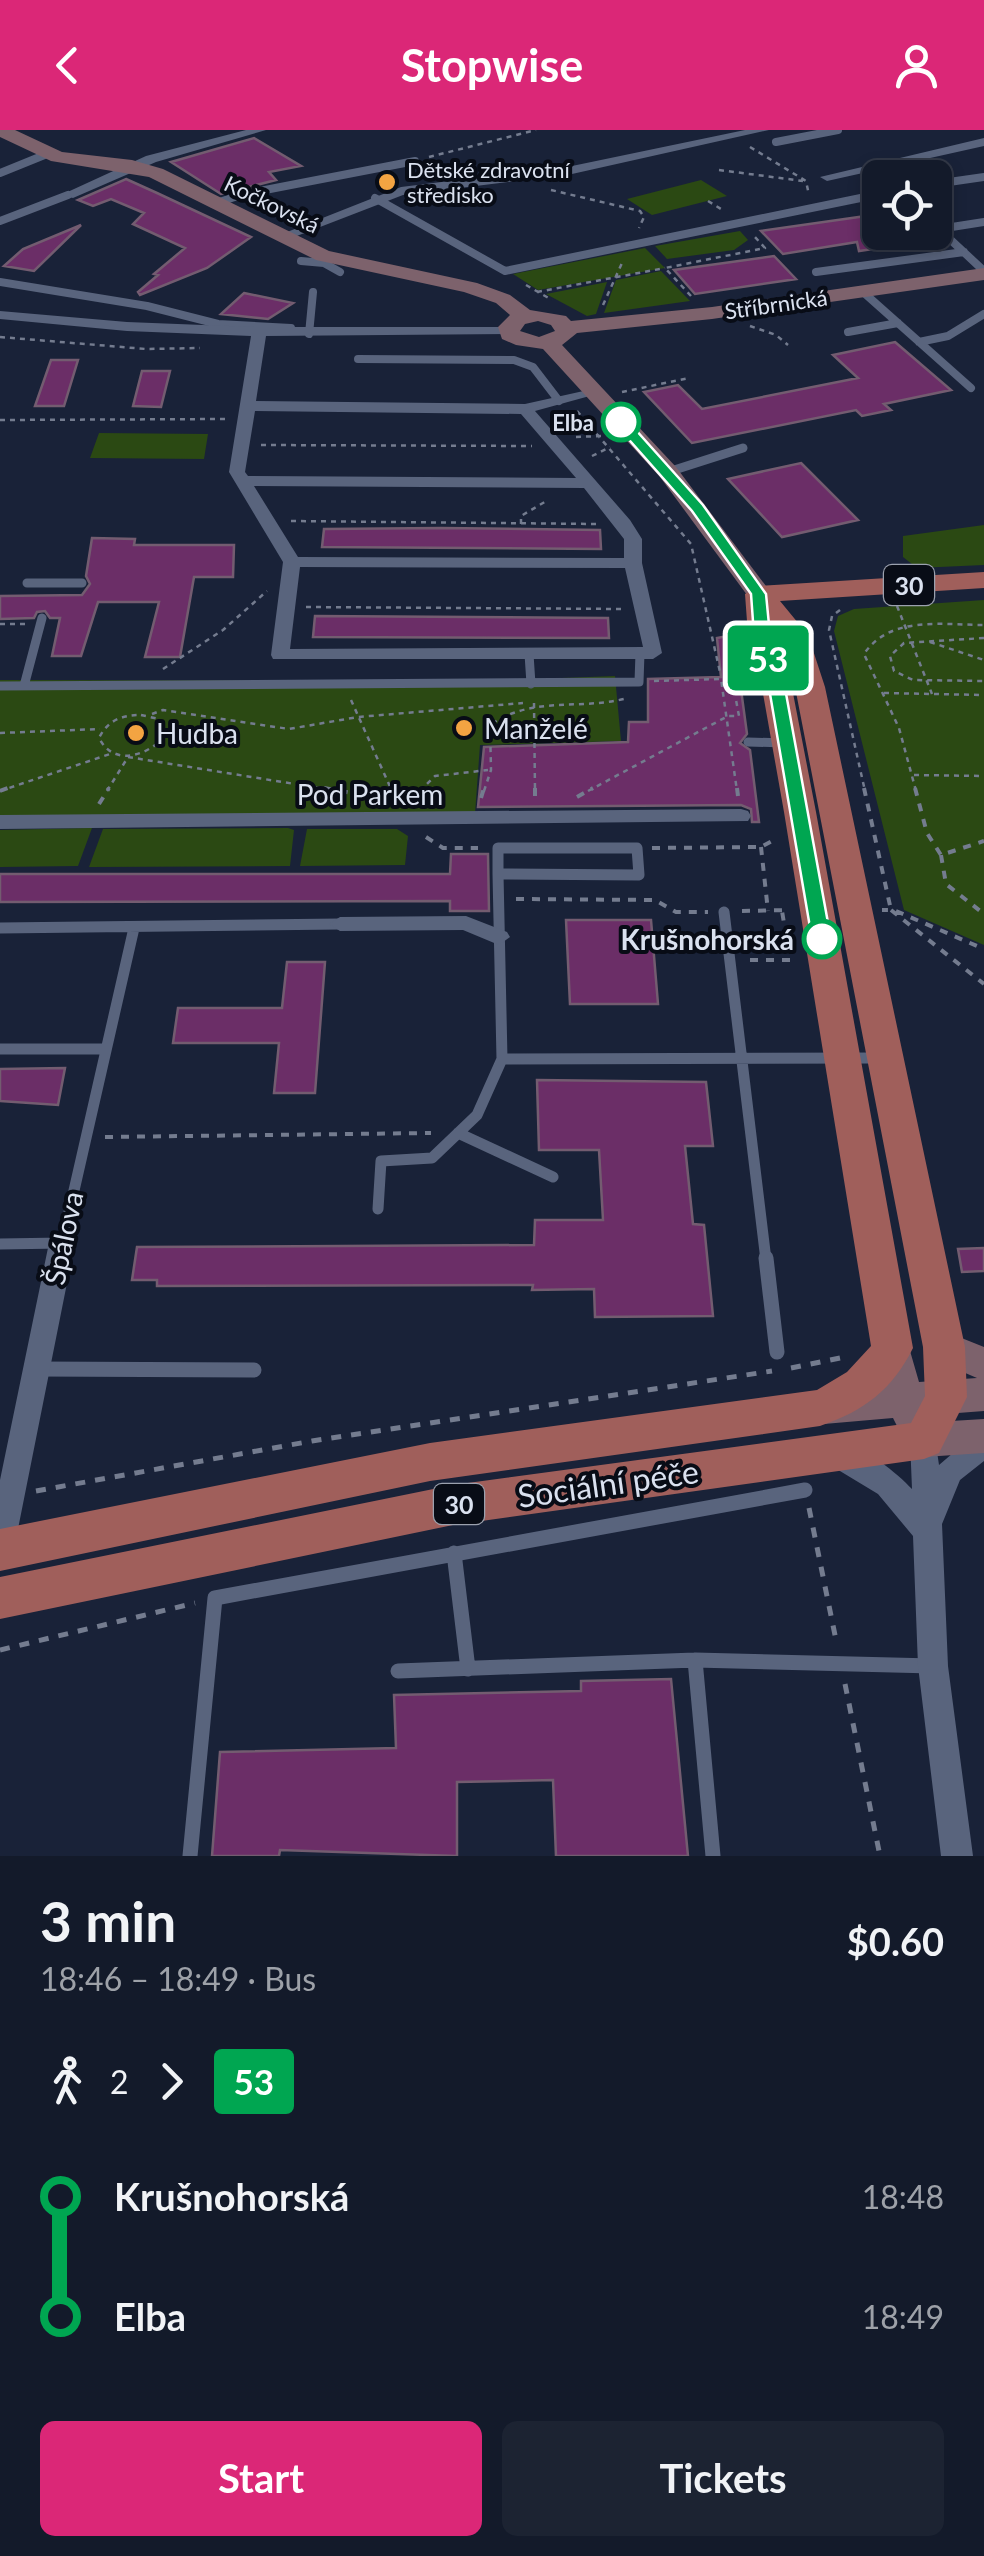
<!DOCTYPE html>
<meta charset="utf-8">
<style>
body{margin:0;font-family:Lato,sans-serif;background:#1c2332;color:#f1f3f6;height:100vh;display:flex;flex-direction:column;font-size:38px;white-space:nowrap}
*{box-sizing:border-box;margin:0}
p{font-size:32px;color:#9da1a8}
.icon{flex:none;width:55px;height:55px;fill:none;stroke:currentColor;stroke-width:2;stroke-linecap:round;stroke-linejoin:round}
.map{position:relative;height:1726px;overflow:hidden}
.details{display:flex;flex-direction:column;background:#131a2a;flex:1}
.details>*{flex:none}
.badge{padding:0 20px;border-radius:8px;font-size:35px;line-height:65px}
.controls{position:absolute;left:862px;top:30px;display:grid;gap:20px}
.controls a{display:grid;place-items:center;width:90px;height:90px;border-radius:15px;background:#131a2a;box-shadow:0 5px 15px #0003,0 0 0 2px #323847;font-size:50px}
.map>.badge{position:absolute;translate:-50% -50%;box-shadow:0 0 0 5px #fff}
.legs{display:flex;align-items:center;gap:15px;height:110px;padding:0 40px;font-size:32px}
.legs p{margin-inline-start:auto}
.headline{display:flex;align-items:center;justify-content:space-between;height:170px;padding:0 40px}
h1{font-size:55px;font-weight:700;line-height:75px}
.action{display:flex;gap:20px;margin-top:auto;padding:20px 40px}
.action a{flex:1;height:115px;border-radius:15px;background:#db2777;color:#fff;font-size:40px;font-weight:700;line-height:115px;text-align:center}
.action a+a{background:#1c2332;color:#f1f3f6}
ul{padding:0 40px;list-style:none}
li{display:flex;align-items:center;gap:35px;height:120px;font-size:38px}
li i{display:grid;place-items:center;width:15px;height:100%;margin:0 12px;background:currentColor}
li i::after{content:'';width:25px;height:25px;margin:-12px;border:8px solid;border-radius:50%;background:#131a2a}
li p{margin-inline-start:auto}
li:first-child i{background:linear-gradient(#0000 50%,currentColor 0)}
li:last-child i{background:linear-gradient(currentColor 50%,#0000 0)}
header{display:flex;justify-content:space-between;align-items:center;height:130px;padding:0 40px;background:#db2777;color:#fff;font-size:45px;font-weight:700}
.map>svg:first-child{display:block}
</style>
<header><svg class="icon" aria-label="back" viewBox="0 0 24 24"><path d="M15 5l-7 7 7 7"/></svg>Stopwise<svg class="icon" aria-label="person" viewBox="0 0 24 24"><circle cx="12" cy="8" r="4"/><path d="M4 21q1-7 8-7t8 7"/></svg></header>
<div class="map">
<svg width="984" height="1726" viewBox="0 0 984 1726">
<rect width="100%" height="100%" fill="#192238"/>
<!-- green -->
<path fill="#2b4913" d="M701,50l26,16 -75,19 -25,-16z
M740,101l8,9 -14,10 -67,9 -12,-13z
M645,118l20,20 -127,22 -25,-16z
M661,141l29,30 -86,12 12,-33z
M607,152l-11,32 -9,2 -41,-22z
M99,303l109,1 -4,25 -114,-1z
M984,395v40l-67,3 -14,-11v-21z
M984,470v345l-80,-35 -70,-279 4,-15 16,-7z
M615,546l6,65 -141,4 -5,69 -475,2v-136l482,1z
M92,698l-14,38 -78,1v-37z
M288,698l6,2 -4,36 -201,1 14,-38z
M307,699h90l11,7 -3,29 -105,1z"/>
<!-- building -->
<path fill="#6b2e67" stroke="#735c70" stroke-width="2.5" d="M254,8l47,28 -32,6 7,8 -55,14 -50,-32z
M126,49l31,14 94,44 -44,31 -67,27 -2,-3 20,-17 -4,-1 31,-26 -52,-24 11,-11 -33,-14 -18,7 -15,-6z
M880,84v34l-21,3 -2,-9 -74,12 -22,-23z
M81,95l-47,46 -30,-5 19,-17z
M774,126l22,23 -101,15 -21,-24z
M244,163l49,10 -25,16 -47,-5z
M895,212l56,48 -67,14 7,6 -29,6 -6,-6 -164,33 -48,-51 34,-7 24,24 156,-31 -25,-23z
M51,230h27l-14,46h-29z
M142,241h28l-9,36 -28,-1z
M801,333l57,57 -76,17 -54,-58z
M441,398l159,2 1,19 -279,-2 2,-18z
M92,408l43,1 -1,6h100l-1,32h-39l-14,80h-35l14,-55h-61l-17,54h-29l8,-38h-10l-5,-7 -8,1 -3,6 -34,1v-23l82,-1 8,-11 -4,-8z
M315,486l293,2 1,20 -296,-1z
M728,506l12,46 7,52 -7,9 10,7 9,72h-7l-1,-13 -10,-4 -263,2 6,-60 144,-5 1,-20h19v-43l73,-2 -4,-39z
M451,724h37l1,57h-39v-10l-450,1v-28h450z
M566,790h85l7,84h-88z
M287,832h38l-10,131h-41l5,-50h-106l5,-35h104z
M65,938l-7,37 -58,-4v-32z
M537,950l169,2 7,64h-28l8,78 11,1 9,91 -118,1 -1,-28 -62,1 1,-5 -376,1v-6h-25l5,-33 397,-2 1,-25h68l-4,-70h-60z
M984,1118v23l-22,1 -4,-23z
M671,1549l17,177h-132l-3,-76 -96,2v74l-177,-6 -1,6h-67l8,-104 176,-4 -2,-53 187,-4v-10z"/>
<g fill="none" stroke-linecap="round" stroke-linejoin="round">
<!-- path-far2 -->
<path stroke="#747c8f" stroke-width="2.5" stroke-dasharray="5 5" stroke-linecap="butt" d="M750,17l56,34 3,14
M429,27l107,-27
M719,40l84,11
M551,60l89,21 4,6 -5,11
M708,71l13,8
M526,155l26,15
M537,162l128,-24
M691,166l-26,-28 100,-20 -10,-11
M603,175l19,-42
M750,196l26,9 12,10
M0,207l146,12 54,-1
M622,262l67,-14
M577,281l114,133 29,128
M0,290l225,-1
M576,307l25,-1
M261,315l271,1
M592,326l18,-9
M291,391l305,3
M521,394v-8l27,-16
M897,476l35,88
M306,477l315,2
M840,480l-8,6 -3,14 36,161
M0,494h25
M984,508l-80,5 -14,13 4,15 19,9 71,1
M930,512l54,18
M163,539l60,-39 44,-39
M654,551l67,-2 16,112
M884,563l100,2
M351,570l41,91
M534,573l1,88
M152,584l11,-4 126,19 69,-12 165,-14
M141,585l18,4 9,14c-17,21 -53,36 -69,5 9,-18 23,-23 42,-23z
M0,603l100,-4
M128,627l210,34
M914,645l70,1
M0,661l113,-38
M107,661l21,-34
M420,661l15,-15 53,-6
M484,661l7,-21 -1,-45c42,-29 87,-15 134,-26
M588,661l140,-75h11l-3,-16
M916,661l-17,-63 -35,-74c26,-39 79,-29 120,-29"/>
<!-- path-far1 -->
<path stroke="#747c8f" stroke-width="4" stroke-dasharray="8 8" stroke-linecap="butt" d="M324,658l55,10
M390,658l6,13
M535,658v10
M737,658l1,8
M864,658l27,122h-9
M915,658l12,45 14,22 43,-14
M0,661l8,-3
M577,667l16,-9
M413,668l10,-10
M481,668l3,-10
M99,674l10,-16
M426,707l17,11h35
M761,717l7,64
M652,718l109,-1 15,-8
M941,725l5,29 38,30
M516,769l139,1 21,12h32
M891,780l93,74
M742,781l46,-1
M896,781l88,38
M750,830h40l-8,-49
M105,1007l326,-4"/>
<!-- path -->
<path stroke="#747c8f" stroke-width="5" stroke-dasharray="10 10" stroke-linecap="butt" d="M791,1238l54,-11
M36,1361l276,-50 460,-70
M809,1378l28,137
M0,1520l195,-47
M845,1554l35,172"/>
<!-- lane-far3 -->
<path stroke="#59647d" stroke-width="8" d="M776,12l62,-12
M0,43l47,-19
M935,54l49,-7
M375,68l130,73 375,-77
M213,74l31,-10 171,-33
M0,91l68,-26
M984,92l-45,7 45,42
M301,131l23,2 6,-4
M324,133l16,9
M816,142l148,-20
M0,152l147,24 71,18 73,4
M863,162l108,96
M848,202l50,-9
M309,204l4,-42
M919,212l29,-6 36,-22
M358,229l156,1 19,7 26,34"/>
<!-- lane-far2 -->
<path stroke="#59647d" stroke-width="9" d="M668,342l75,-24
M27,453h55
M529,524l2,30
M0,556l639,-4 1,-29
M24,556l18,-68
M748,612l39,1"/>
<!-- lane-far1 -->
<path stroke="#59647d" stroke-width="11" d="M498,718h139l2,27 -141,-1z
M498,744l4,185 378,-1
M724,782l42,348
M0,798l340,-4
M0,919h105
M458,1003l95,44
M378,1079l3,-48 51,-3 45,-43 25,-56
M0,1114l62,-1 72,-315"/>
<!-- lane -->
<path stroke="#59647d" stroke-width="15" d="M766,1128l11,94
M36,1239l218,1
M454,1423l14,116
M695,1530l18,196
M398,1541l297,-11 238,6
M190,1726l25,-258 590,-108"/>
<!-- street -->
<path fill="#59647d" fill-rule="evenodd" d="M246,0h20l-110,32 -83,36 -12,-3 85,-39z
M745,0h24l-197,44 -169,21 -114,44 -12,-3 124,-49 171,-21z
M984,8v8l-157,35 -7,-4z
M0,181l127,11 127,5h260l2,3 -7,4 -243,2 -10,65 269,3 72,-16v6l-62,17 95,109 12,19v24l20,90 -9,6h-380l-2,-4 12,-93 -54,-90 22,-136 -124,-5 -127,-12zM255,281l266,3 55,64 -328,-2 -3,-4zM254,356l330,2 40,51v19l-326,-1zM300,437l325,1 18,79 -353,2z
M741,679l7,2 3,5 -3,5 -748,8v-14z
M466,786l41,16 3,5 -11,8 -36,-15 -123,1 -11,-7 11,-7z
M62,1103l9,3 4,7 -61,306 -4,9 -10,4v-82l49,-237 4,-7z
M924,1298l10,3 5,34 35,-30 10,-3v29l-24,19 -18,44 6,142 25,190h-32l-23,-190 -5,-130 -35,-42 -48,-29 -4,-9 4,-9c26,-9 65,24 82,42l-2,-49 4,-9z"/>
<!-- secondary -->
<path fill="#7d626c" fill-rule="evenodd" d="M0,0h15l47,22 70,8 31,9 166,82 148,32 33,12 20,15 36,6 5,5 141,-14 272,-39v12l-272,39 -135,14 -15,12 114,122 96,127 -13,8 -9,-3 -90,-122 -117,-128 -27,-4 -14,-6 -4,-12 12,-12 -14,-12 -32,-11 -148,-32 -167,-83 -98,-16 -51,-24zM538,191l13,4 4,6 -16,6 -19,-6 5,-7z
M944,1201l40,16v64l-52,4 3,7 49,-3v34l-60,4 -14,-5 -17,-34 -69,6 -14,-5 -6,-12 6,-12 14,-5 57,-5 -8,-37 5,-11 14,-5 14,5 13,45 58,-4 -47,-20 -5,-11 5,-11z"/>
<!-- primary -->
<path fill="#a05f5b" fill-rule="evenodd" d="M984,442v16l-204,13 28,34 17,52 140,660 2,50 -28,56 -15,6 -471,66 -453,94v-42l453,-92 458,-62 14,-27 -2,-49 -128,-660 -19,-55 16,56 24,124 97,536c-21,42 -49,63 -93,78l-390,55 -430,90v-42l430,-86 387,-53 30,-18 24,-26 -87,-534 -22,-124 -14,-53 -3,-41 14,-8z"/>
</g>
<!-- line-1 -->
<path fill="#00a651" stroke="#fff" stroke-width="2.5" d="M616,289h10l77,86 63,89 4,41 15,53 46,251 -2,4h-14l-3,-4 -43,-251 -15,-53 -3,-41 -59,-83 -76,-86z"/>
<!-- markers -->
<g fill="#f3a442" stroke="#080c16" stroke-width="4">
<circle cx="387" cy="52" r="10"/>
<circle cx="464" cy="598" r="10"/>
<circle cx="136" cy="603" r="10"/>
</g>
<g fill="#fff" stroke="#00a651" stroke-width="5">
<circle cx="621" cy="292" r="18"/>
<circle cx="822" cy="809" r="18"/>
</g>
<g text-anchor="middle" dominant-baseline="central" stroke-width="8" stroke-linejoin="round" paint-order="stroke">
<!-- far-poi labels -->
<g font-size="22" fill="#dae1ef" stroke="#080c16" text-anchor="start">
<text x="407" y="39">Dětské zdravotní<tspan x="407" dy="25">středisko</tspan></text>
</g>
<!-- far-street labels -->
<g font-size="22" fill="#dae1ef" stroke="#080c16">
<text transform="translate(272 74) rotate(26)">Kočkovská</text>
<text transform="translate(776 174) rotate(-8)">Stříbrnická</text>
</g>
<!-- far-stop labels -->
<g font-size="22" font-weight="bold" fill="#dae1ef" stroke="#080c16" text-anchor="end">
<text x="594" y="292">Elba</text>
</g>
<!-- shield labels -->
<g fill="#080c16" stroke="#9ba1ae" stroke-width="2.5">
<rect x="884" y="435" width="50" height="40" rx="8"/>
<rect x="434" y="1354" width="50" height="40" rx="8"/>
</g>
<g font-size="25" font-weight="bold" fill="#dae1ef">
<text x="909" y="455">30</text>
<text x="459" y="1374">30</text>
</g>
<!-- poi labels -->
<g font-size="28" fill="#dae1ef" stroke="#080c16" text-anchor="start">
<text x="484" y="598">Manželé</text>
<text x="156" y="603">Hudba</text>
</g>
<!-- street labels -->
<g font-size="28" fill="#dae1ef" stroke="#080c16">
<text x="370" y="664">Pod Parkem</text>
<text transform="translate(63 1108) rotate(-78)">Špálova</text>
</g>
<!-- stop labels -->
<g font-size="28" font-weight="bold" fill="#dae1ef" stroke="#080c16" text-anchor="end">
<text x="794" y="809">Krušnohorská</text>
</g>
<!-- near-street labels -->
<g font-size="32" fill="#dae1ef" stroke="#080c16">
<text transform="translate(608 1353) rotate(-8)">Sociální péče</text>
</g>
</g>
</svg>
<div class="controls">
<a><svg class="icon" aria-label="locate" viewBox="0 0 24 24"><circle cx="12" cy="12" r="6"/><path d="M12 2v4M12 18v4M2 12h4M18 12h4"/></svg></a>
</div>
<b class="badge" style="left:768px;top:528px;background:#00a651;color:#fff">53</b>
</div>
<section class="details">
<div class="headline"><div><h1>3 min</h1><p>18:46 – 18:49 · Bus</p></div><b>$0.60</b></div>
<div class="legs"><svg class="icon" aria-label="walk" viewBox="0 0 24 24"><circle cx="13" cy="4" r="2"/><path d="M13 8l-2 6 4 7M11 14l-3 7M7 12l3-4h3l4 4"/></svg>2<svg class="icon" aria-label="forward" viewBox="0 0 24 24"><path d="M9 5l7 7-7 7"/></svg><b class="badge" style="background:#00a651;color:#fff">53</b></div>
<ul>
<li><i style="color:#00a651"></i><b>Krušnohorská</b><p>18:48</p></li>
<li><i style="color:#00a651"></i><b>Elba</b><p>18:49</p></li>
</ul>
<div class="action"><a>Start</a><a>Tickets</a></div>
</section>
